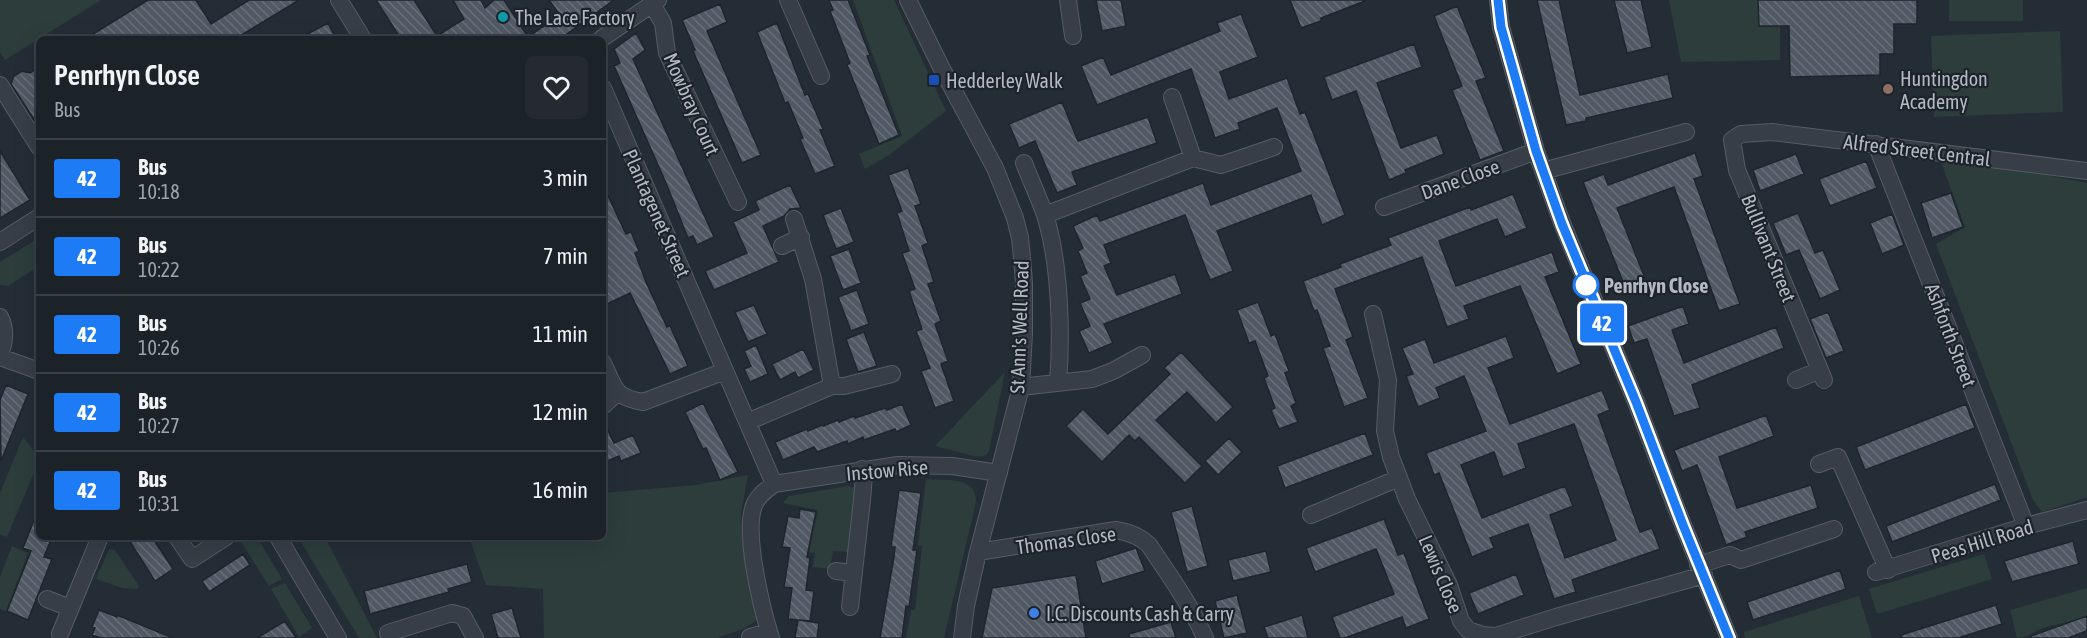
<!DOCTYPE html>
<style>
body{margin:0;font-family:"Asap Condensed",sans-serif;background:#242a30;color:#f1f3f6;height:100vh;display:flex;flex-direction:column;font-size:22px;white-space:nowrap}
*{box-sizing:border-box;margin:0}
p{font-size:20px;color:#a0a4a8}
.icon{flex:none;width:33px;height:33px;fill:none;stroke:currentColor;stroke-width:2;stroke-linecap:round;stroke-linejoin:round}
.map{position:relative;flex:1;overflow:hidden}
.side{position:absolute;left:36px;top:36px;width:570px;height:504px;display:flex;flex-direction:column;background:#1b2228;border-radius:9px;box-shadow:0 6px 24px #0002,0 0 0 2px #393f45}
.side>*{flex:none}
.badge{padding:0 12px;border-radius:4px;font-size:21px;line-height:39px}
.map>.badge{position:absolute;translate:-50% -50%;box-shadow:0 0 0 3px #fff}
.round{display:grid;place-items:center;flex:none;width:63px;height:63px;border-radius:9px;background:#242a30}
.summary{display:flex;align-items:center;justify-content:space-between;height:102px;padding:0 18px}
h1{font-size:28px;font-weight:600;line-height:45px}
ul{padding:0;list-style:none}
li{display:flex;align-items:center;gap:18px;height:78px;padding:0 18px;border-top:2px solid #393f45}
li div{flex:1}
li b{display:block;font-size:22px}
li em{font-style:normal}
li .badge{min-width:66px;font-weight:700;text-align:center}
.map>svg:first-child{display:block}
</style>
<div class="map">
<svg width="2087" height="638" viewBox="0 0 2087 638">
<defs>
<pattern id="building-back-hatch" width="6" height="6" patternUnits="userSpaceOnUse" patternTransform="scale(1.5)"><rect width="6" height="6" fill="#505964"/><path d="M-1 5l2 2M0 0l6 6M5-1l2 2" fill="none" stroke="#676f79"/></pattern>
</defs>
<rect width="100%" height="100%" fill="#242d36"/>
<!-- green -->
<path fill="#2c3d3c" d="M0,0h101l-96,60 -5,-8z
M853,0h41l52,111 -57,44 -24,14 -6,-15 43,-18z
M1669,0h89l1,26h21v34l-99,2z
M1949,0h74v21h-74z
M2060,31l3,81 -129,5 -3,-81z
M1941,162l48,2 98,19v314l-45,15 -9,-12 -97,-256 29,-17z
M39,238v28l-31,20 -8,-1v-23z
M1005,372l-16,79 -3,4 -8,2 -43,-11z
M23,437l16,20v4l-32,76 -7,-3v-41z
M748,475l-7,37 3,44 13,64 -14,9 -26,9h-173l-1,-49 -57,-4 -17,-48h134v-44l93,-8z
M926,479c20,2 50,-4 50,23l-32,136h-38l5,-28h4l7,-64 -4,-1z
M848,486l8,2 -6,64 -17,-1 -3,18 -17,-2 2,-14 -6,-1 9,-42 -35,-7 6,-7z
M238,537h19l25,42 -13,7z
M298,537h25l5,6 49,95h-18z
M12,546l16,7 -22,58 -6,-2v-32z
M109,549l6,1 24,36 -2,3 -14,-1 -27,-9z
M1984,554l8,25 -115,35 -8,-25z
M285,583l27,45 -13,9 -28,-48z
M2087,588v28c-13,5 -25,7 -38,10 -12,3 -21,12 -32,12l-7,-28z
M1859,596l13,42h-127l-1,-6z"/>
<!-- building -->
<path fill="url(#building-back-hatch)" stroke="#1f252d" stroke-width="1.5" fill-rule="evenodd" d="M148,0h48l15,24 38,-24h50l-64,39h-150z
M376,0h38l23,36 27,-17 -11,-19h28l4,8 9,-8h10l24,37 32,-22 -11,-15h65l-54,39h-159z
M829,0h19l22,55 -3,1 32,79 -20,9 -32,-79 3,-2 -20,-52 3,-1z
M1096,0h25l5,26 -24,5z
M1290,0h75v1l-44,17v3l-20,7z
M1537,0h22l21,95 88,-21 5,24 -87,20v3l-20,4z
M1614,0h27l11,47 -25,6z
M1758,0h159v24h-23v30h-14v21l-90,2 -1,-51h-30z
M720,4l7,18 -20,9 54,124 -19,8 -49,-112 2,-1 -13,-30z
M1457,6l29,72 -10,3 28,70 -24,9 -28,-70 10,-4 -28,-70z
M1241,14l17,43 -38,15 9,27 58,-21 13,36 5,-2 40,103 -23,10 -11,-30 -94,36 16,40 -23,9 -25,-65 -81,30 7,18 -7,3 13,29 58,-21 7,20 -78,30 9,19 -24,10 -10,-22 11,-5 -10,-23 10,-4 -10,-23 7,-3 -9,-22 5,-3 -10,-22 24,-11 3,6 103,-38 8,22 90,-34 -24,-63 -39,15 2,6 -25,9 -24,-69 -94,36 -16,-39 22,-9 8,18 109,-44 -3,-8z
M328,23l8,16h-38z
M777,23l28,72 3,-1 10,23 5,12 -3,1 15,36 -20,8 -15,-35 3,-1 -15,-36 -3,1 -28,-71z
M636,33l9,17 -12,9 81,178 -17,8 -4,-9 -5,2 -22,-55 -52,-117 6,-3 -6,-14z
M1414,44l8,23 -45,16 24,65 36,-13 7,19 -39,16 1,3 -17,7 -33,-89 -24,9 -8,-23z
M39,67v60l-28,-43 3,-8 8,-5 8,2z
M1062,102l16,39 70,-24 9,26 -85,29 5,13 -20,8 -22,-52 -16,7 -10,-24z
M0,151l30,49 -30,18z
M1695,153l8,23 -9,3 46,125 -21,7 -45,-124 -57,21 28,70 -20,9 -42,-105 21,-8 4,11z
M1796,154l8,20 -44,17 -7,-21z
M1866,161l11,27 -47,18 -11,-27z
M908,168l13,36 -6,2 13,37 -6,3 12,36 -6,2 13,37 -6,3 13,37 -7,3 13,37 -19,7 -14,-37 9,-3 -14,-37 6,-2 -13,-38 6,-2 -13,-36 7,-2 -12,-38 5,-2 -14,-36z
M603,185l23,49 5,-2 8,19 -4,2 11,29 21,45 3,-1 18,40 -18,8 -40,-81 -23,11 -4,-8z
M790,185l11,23 -11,1 -6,7 -21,10 16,36 -65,28 -9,-19 42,-18 -14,-31 26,-12 -4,-9z
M1951,193l12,34 -31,11 -11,-35z
M1513,194l14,34 -22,9 -8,-18 -58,22 17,45 96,-34 7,20 -14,5 36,87 -24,10 -37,-88 -56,20 5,13 -22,8 -25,-70 -87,32 18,48 -7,3 22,58 -24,9 -21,-59 7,-2 -13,-36 -3,1 -11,-30 38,-14 -1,-3 51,-19 -3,-7 82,-31 1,3z
M841,208l13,34 -18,7 -13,-34z
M1798,213l17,40 8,-3 17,40 -20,9 -21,-49 -13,5 -13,-32z
M1892,214l12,31 -22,9 -12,-31z
M849,249l12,34 -18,7 -13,-34z
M857,290l12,34 -18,7 -13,-34z
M1258,302l13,34 4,-2 14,37 -4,2 11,30 -5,3 7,16 -19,7 -8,-19 4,-2 -11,-30 4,-2 -13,-35 -6,2 -12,-33z
M754,305l13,29 -19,8 -13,-30z
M1683,306l6,18 -17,6 12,33 92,-36 8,21 -92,37 8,23 -26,8 -27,-77 -13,4 -6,-17z
M1828,312l16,39 -18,7 -16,-39z
M864,332l13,34 -19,6 -12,-33z
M1506,336l8,22 -26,10 22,56 92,-34 8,20 -12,5 42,117 12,-4 8,21 -88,31 4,12 -22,7 -26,-75 -38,14 4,10 -22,9 -33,-84 -5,2 -8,-22 60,-22 -22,-55 -28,12 4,10 -22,9 -12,-31 7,-2 -11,-26 23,-9 9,24zM1574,424l42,116 -51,18 -15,-43 23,-9 -8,-20 -83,32 -21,-53 33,-13 9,25 23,-9 -8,-24z
M756,345l12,29 -18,8 -6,-13 7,-3 -7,-15z
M803,349l11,21 -16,8 -3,-6 -15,8 -8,-16z
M1181,352l52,55 -17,16 -29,-31 -31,28 46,46 -17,17 -46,-46 -4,4 -6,-6 -27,27 -36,-36 17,-17 25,25 62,-60 -6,-6z
M6,385l22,9 -27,67 -1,-61z
M703,403l35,69 -18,8 -14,-32 -3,1 -18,-37z
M902,404l9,21 -15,7 -1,-3 -31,11 -1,-3 -15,7 -1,-3 -30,11 -3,-5 -31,13 -8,-18 32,-13 1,2 14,-6 1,1 15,-6 1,2 15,-6 1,2 30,-10 2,2z
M1966,404l9,24 -110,42 -9,-23z
M1766,415l8,21 -55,21 18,51 74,-23 7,23 -73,24 2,5 -21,8 -29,-80 -15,6 -8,-21z
M603,420l11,23 19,-8 8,18 -20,8 -2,-5 -16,7z
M1365,433l8,22 -88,33 -8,-22z
M1229,438l13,14 -24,23 -13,-14z
M1995,484l6,16 -109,42 -6,-16z
M899,490l22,3 -8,57h4l-8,57 -3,-1 -4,32h-22l14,-81 1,-10h-4z
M1192,506l16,60 -21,6 -16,-60z
M800,509l16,3 -9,45 3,1 -4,32 8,1 -4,30 -11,-1 20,3 -2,15h-22l3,-18 -10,-1 4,-31 -8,-1 6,-39 -8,-1 6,-31 11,2z
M38,510l1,27h13l-8,20 8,2 -24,61 -21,-9 24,-60 -8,-3z
M1384,519l14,36 6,-2 25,66 -23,9 -4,-11 -57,21h-5l-8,-21 62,-23 -18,-45 -61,23 -9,-24z
M127,537h25l21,32 -18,12z
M2073,541l6,23 -67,18 -8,-21z
M1136,548l9,23 -43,13 -7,-23z
M1266,551l5,21 -38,9 -5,-21z
M243,554l7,11 -41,27 -7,-11z
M467,564l5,18 -24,7 1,3 -79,22 -6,-23z
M1840,570l6,19 -93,31 -6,-18z
M1516,574l8,21 -46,19 -9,-21z
M1076,575l10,63h-104l10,-50z
M1237,595l10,38 -23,5 -9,-37z
M1996,605l6,19 -44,14h-56l-1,-3z
M512,608l9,30h-23l-7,-24z
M99,610l18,7v-2l56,23h-72l-9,-3 3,-7 -3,-1z
M1302,615l6,23h-40l-4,-11z
M2087,616v15l-19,7h-37v-2z
M285,621l11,17h-39z
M1171,622l5,16h-46l-1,-4z"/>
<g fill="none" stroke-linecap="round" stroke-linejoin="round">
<defs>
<path id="minor" d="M339,0l24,39
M788,0l33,76
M908,0l33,67 54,101 20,50 5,20 2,20 2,25v51l-3,53 -43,165 -12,54 -4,32
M1068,0l5,36
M1498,0l3,27 35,124 26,72 74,179 39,103 54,133
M652,4l11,19 4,30 71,149
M601,39l57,-39
M0,85l39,62
M603,88l171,396
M1172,97l21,61
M1876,144l150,382
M1024,163c7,18 15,35 21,52 15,48 17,118 13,168
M1543,171l143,-39
M1384,207l152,-56
M1045,215l148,-57 28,7 53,-18
M794,219l19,60 19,107
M0,242l39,-25
M782,246l19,-9
M1373,314l15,66 -3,51 6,26 16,42 42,86 12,36 7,9 15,5 13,1 60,-19 148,-42
M0,317c6,11 5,26 0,36
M0,357l39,14
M603,363c12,25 10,34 40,39l82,-31
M1796,380l24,-10
M1824,380l-87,-210 -5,-30 9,-6 31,-2 315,39
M1021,387l71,-8 21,-8 29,-16
M603,406l14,-13
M748,424l4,-4 80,-34h12l48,-12
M1819,464l19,-7 50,113
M1311,515l88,-37
M177,537l15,22 34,-22
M278,537l60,101
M978,552l138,-22c12,2 24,6 33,15 20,30 42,60 56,93
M1698,565l32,-10 11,5 93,-31
M836,571l18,2
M1876,572l150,-46 61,-16
M47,599l23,9
M850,607l12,-107 2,-25 -2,-6
M388,633l64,-20 11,3 12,22
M60,634l40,-97
M750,637l19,-5
M771,638c-9,-29 -29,-108 -16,-135 5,-9 11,-13 19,-19l124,-19 54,1 47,7"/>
</defs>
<!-- minor casing -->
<use href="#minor" stroke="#555c64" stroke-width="18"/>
<!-- minor -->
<use href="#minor" stroke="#373e47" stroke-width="16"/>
</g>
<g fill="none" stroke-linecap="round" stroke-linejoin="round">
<defs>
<path id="line" d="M1498,0l3,27 35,124 26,73 74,178 47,123 46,113"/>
</defs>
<!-- line casing -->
<use href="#line" stroke="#fff" stroke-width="14"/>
<!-- line -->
<use href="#line" stroke="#1e7bf6" stroke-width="9"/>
</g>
<!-- markers -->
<circle fill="#0f9aa8" stroke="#1d232b" stroke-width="2" cx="503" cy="17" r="6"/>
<rect fill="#1a4fb4" stroke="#1d232b" stroke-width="2" x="928" y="74" width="12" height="12" rx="3"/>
<circle fill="#8d6e63" stroke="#1d232b" stroke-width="2" cx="1888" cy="89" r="6"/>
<circle fill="#fff" stroke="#1e7bf6" stroke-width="3" cx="1586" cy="285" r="12"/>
<circle fill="#3f7fe0" stroke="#1d232b" stroke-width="2" cx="1034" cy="613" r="6"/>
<g text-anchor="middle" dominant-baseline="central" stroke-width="4.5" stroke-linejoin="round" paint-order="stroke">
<!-- poi labels -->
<g font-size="20" fill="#b2b9c3" stroke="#1d232b" text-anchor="start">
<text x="515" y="17">The Lace Factory</text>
<text x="1900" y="78">Huntingdon<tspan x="1900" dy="23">Academy</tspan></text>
<text x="946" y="80">Hedderley Walk</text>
<text x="1046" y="613">I.C. Discounts Cash &amp; Carry</text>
</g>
<!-- street labels -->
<g font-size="20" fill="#b2b9c3" stroke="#1d232b">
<text transform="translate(692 104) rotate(66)">Mowbray Court</text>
<text transform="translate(1917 150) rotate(7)">Alfred Street Central</text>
<text transform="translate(1460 179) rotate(-20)">Dane Close</text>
<text transform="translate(657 213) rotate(66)">Plantagenet Street</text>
<text transform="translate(1769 248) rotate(68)">Bullivant Street</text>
<text transform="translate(1019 327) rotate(-88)">St Ann's Well Road</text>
<text transform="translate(1951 335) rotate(69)">Ashforth Street</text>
<text transform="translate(887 470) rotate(-5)">Instow Rise</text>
<text transform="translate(1066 540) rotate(-8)">Thomas Close</text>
<text transform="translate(1982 541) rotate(-17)">Peas Hill Road</text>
<text transform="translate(1441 574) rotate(67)">Lewis Close</text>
</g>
<!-- stop labels -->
<g font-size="20" font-weight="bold" fill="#b2b9c3" stroke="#1d232b" text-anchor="start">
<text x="1604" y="285">Penrhyn Close</text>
</g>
</g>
</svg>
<b class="badge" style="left:1602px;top:323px;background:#1e7bf6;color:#fff">42</b>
<section class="side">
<div class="summary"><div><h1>Penrhyn Close</h1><p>Bus</p></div><a class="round"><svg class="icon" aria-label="heart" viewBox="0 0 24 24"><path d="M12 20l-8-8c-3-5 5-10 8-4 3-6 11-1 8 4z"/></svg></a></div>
<ul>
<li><span class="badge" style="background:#1e7bf6;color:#fff">42</span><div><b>Bus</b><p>10:18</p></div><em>3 min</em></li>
<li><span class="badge" style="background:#1e7bf6;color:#fff">42</span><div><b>Bus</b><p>10:22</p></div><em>7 min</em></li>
<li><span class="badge" style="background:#1e7bf6;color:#fff">42</span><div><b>Bus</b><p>10:26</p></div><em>11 min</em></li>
<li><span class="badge" style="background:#1e7bf6;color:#fff">42</span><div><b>Bus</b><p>10:27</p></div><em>12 min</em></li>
<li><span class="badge" style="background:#1e7bf6;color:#fff">42</span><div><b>Bus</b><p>10:31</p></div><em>16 min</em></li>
</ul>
</section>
</div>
